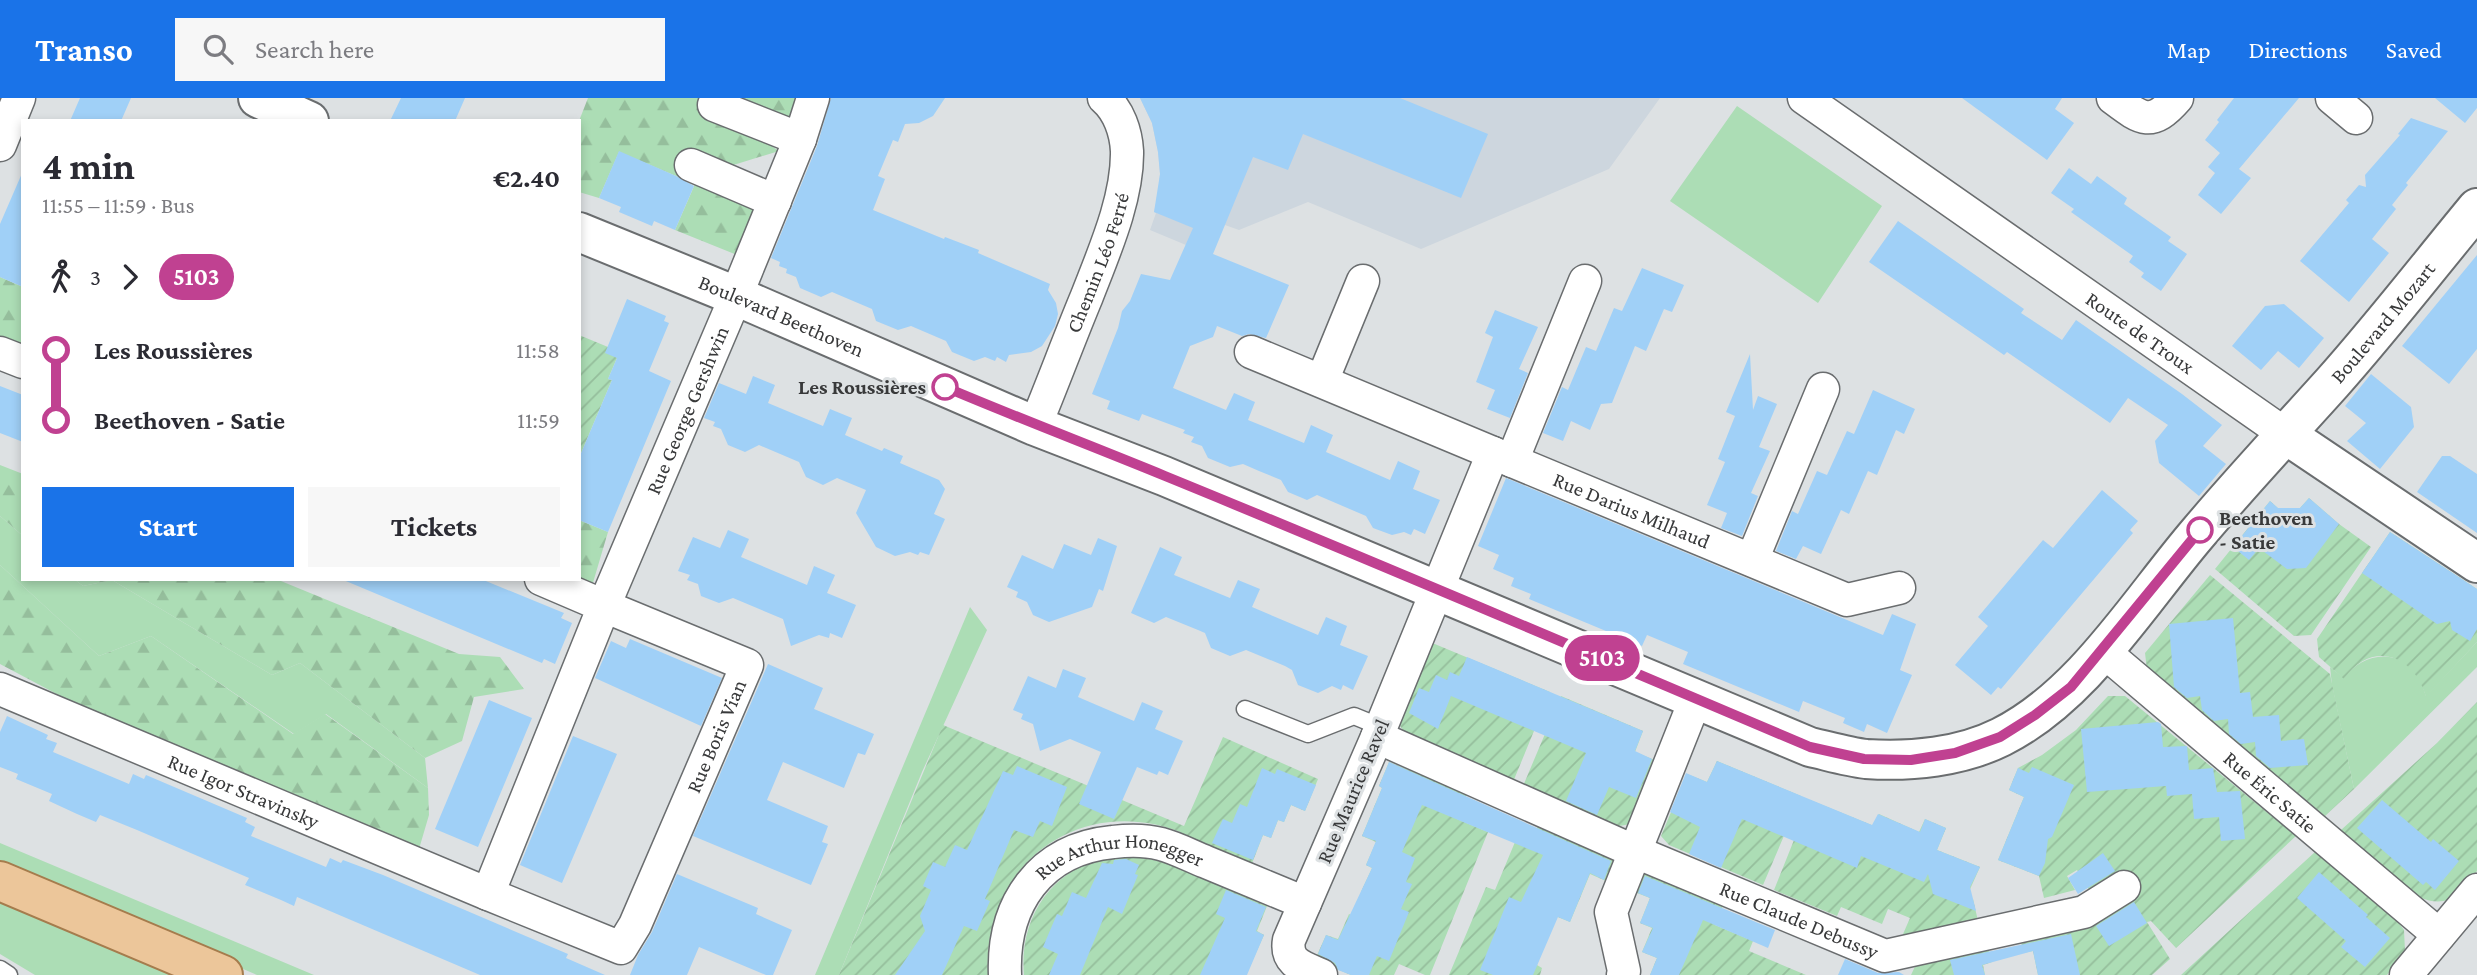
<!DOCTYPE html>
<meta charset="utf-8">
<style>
body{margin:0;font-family:"Crimson Pro",serif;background:#f7f7f7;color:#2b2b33;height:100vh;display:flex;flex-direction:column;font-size:26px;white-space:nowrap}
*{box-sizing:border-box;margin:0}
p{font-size:23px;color:#7c7c81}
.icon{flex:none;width:38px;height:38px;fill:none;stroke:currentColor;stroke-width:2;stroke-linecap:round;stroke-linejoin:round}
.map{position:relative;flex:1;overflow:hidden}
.sheet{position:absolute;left:21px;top:21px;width:560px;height:462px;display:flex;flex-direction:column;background:#fff;border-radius:0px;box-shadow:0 4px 10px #0003}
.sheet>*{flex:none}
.badge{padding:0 14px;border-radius:23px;font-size:24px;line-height:46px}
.map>.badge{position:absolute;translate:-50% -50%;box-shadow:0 0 0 4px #fff}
.legs{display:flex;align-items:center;gap:10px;height:77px;padding:0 21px;font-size:23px}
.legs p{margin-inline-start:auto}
.headline{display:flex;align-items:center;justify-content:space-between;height:119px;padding:0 21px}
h1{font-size:38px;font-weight:700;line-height:52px}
.button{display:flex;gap:14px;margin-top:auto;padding:14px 21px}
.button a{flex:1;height:80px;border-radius:0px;background:#1a73e8;color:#fff;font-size:28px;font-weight:700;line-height:80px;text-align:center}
.button a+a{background:#f7f7f7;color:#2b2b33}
ul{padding:0 21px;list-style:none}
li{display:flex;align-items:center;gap:24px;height:70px;font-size:26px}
li i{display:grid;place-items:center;width:10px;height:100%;margin:0 9px;background:currentColor}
li i::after{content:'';width:18px;height:18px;margin:-9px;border:5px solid;border-radius:50%;background:#fff}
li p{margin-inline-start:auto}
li:first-child i{background:linear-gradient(#0000 50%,currentColor 0)}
li:last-child i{background:linear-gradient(currentColor 50%,#0000 0)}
header{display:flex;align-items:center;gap:42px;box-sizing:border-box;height:98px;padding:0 35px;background:#1a73e8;color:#fff}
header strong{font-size:33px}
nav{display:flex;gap:38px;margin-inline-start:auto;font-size:24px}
.search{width:490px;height:63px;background:#f7f7f7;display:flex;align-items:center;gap:18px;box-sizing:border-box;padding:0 24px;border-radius:0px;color:#7c7c81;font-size:26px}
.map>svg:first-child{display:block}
</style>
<header>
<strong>Transo</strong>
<div class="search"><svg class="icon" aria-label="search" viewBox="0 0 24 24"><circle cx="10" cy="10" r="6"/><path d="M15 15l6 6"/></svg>Search here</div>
<nav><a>Map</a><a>Directions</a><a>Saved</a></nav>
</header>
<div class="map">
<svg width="2477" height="877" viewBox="0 0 2477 877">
<defs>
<pattern id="forest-firs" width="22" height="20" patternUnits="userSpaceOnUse" patternTransform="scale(1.75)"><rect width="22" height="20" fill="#acddb5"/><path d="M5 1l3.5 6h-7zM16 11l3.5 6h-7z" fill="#95be9c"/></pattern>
<pattern id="garden-furrows" width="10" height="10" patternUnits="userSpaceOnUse" patternTransform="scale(1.75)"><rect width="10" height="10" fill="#acddb5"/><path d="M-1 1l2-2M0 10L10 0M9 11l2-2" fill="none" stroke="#95be9c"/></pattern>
</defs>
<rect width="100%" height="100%" fill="#dde1e3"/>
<!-- built -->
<path fill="#cdd6de" d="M1140,0h520l-51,71 -188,80 -113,-47 -69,28 -14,-5 -39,20 -36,-15 6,-17 -2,-1 4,-16 2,-22 -2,-22 -6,-29z"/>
<!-- green -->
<path fill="#acddb5" d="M1737,8l145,100 -64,97 -148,-102z
M0,418l23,20v43h51l9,7 29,-6 160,95 28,-12 125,95 3,30 -102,-74 -32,20 -143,-98 -52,20 -99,-91z
M970,509l17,23 -65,142 -83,203h-24z
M2477,544v25l-123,122 -22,-104 -2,-18 14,11c17,-23 50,-31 71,-6 6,7 8,16 11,24z
M0,745l314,132h-57l-257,-110z
M0,805l59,16 138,56h-162l-35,-21z"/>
<!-- forest -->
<path fill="url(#forest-firs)" d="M588,0h221l10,25 -81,1 41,27 -52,16 29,40 -14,50 -67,-27 20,-46 -76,-32 -20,46 -20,-6v-71z
M0,179l23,10v68l-23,-12z
M0,367l23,9v62l-23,-20z
M579,422l29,12 -16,54 -13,-7z
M0,467l99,91 52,-20 142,98 32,-20 103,74 1,27 -10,34 -315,-130 -104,-55z
M74,481h202l183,75 41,3 24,32 -50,8 -12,44 -37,17 -125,-95 -28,12 -160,-95 -29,6z"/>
<!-- garden -->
<path fill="url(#garden-furrows)" d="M579,237l29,12 9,11 -9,21 4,1 -33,78z
M2309,400l30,26 32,23 -60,88 -17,1 -79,-67 55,-68 10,9 20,-2z
M2390,434l87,57v53l-51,55c-12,-43 -55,-57 -82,-18l-25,-22 -2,-18z
M2210,477l120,99 24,115 -29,27 -178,-146 -2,-17z
M1430,544l120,50 -37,90 -103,-43 -13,-17z
M1561,598l82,35 -8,21 22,9 -26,63 -12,2 -96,-40z
M2108,598h17l171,140 -120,112 -25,-27 -4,1 23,37 -18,16h-114l-5,-24 -10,2 -4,-22 76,-8 37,-23 -41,-7 -14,-23 -10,6 8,14 -31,8 -5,-22 -41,-16 26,-63 -15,-7 9,-22 24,-13 34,-25z
M2477,604v169c-18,22 -28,39 -58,26l-78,-67 96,-87z
M943,627l241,101 39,-89 95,42 -13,32 -14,-6 -7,17 -6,-2 -7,18 -8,-3 -12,31 -72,-30 1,-4c-102,-39 -198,34 -192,143h-149z
M1717,663l84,35 -38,89 -94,-40 -8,-9 26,-62 20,8z
M1389,664l78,32 -10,25 31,13 -58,143h-5l-26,-11 -5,11h-43l-36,-15 11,-25 12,4 11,-25 11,5 1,-27 11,-24 -6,-3 10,-23 -14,-6 20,-48 -3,-2z
M1810,702l64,26 5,-12 40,18 6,-13 21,9 -9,22 43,17 -13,29 6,3 5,22 -32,9 -17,-1 -2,5 -27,7 10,-23 -22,-9 -6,15 -41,-17 -4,9 -63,-26z
M1539,725l78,33 -11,25 -16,-7 -20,48 -17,-7 -16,50 5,3 -2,7h-91l37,-88 9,3 20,-48 14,6z
M2315,754l83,70 6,8 1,21 -18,24h-206z
M1135,758l32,7 100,43 -10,25 7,4 -18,40h-222c-5,-54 24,-102 78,-117 10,-3 22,-2 33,-2z
M1647,770l78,33 -10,24 38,16 -4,10 57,24h-156l7,-17 -15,-6 10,-24 -12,-5 10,-25 -13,-5z
M1986,842l6,22 -9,3 2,10h-74l9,-19z"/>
<!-- building -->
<path fill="#a0d0f7" d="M80,0h51l-10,23h-51z
M401,0h64l-10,23h-65z
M831,0h114l-12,18 -14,7 -14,1 -7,18 -5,-2 -15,36 7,3 -12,31 71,29 1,-2 34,13 -1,3 72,31 -2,6 8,13 2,11 -3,12 -13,20 -11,6 -22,3 -3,7 -9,-5 -2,4 -10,-4 -11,4 -22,-9 -6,-11 -35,-15 -13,4 -22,-9 -4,-12 -40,-17 -11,5 -21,-9 -4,-11 -10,-4 1,-4 -8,-3 1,-4 -9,-4 46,-112z
M1140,0h260l88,36 -27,64 -158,-64 -15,36 -35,-13 -40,97 76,31 -23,53 -17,-4 -7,2 -25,-10 -4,11 -23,9 -17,42 53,22 8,-17 21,9 -7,18 56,23 7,-18 22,10 -7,17 64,28 8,-19 22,10 -7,18 27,11 -15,34 -11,-5 -3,6 -7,-3 -12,3 -19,-7 -7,-12 -49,-21 -10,5 -19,-8 -7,-12 -22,-9 -16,-7 -13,3 -22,-9 -6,-12 -11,-4 3,-5 -11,-4 2,-3 -43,-16 -3,7 -32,-12 3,-8 -18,-7 26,-66 4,-17 8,-10 11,-27 29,6 23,-52 -39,-16 6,-38 -2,-22 -6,-29z
M1962,0h100l-7,11 19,14 -27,37z
M2234,0h65l-60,71 12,9 -30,36 -23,-19 17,-22 -7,-6 12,-14 -15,-13 14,-18 -2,-2z
M2435,0h42v10l-12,15z
M2411,20l37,13 -42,52 2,2 -16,20 4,4 -24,30 17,14 -40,49 -49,-41 49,-58 -3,-3 13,-15 7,2 -1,-12 35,-40 -2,-1z
M619,53l57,25 18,10 -19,44 -21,-9 -2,5 -33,-14 2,-5 -22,-9z
M2069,70l22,16 6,-8 30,22 -3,6 47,33 -3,4 19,13 -26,37 -20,-14 3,-4 -15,-11 4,-6 -62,-44 3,-3 -23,-16z
M23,73v116l-23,-10v-53z
M1898,123l126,88 -3,4 41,27 14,-20 106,74 40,31 -19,21 23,18 -27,32 -40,-33 -4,-22 13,-16 -40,-27 -18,25 -103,-71 -3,3 -135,-93z
M2477,157v94l-28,35 -47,-38z
M1642,170l42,17 -12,27 -8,-3 -18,42 -11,-5 -23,57 -11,1 -11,26 -19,-9 -8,20 -20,-8 19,-46 6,3 18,-43 10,4 18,-43 8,3z
M627,201l39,17 -2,5 5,2 -20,48 22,10 -63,151 -29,-12v-62l33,-78 -4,-1 9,-21 -12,-5z
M2284,206l40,34 -25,30 -21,-17 -17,19 -29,-24 33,-40z
M1495,212l43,17 -19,42 9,4 -18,45 -23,-9 8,-19 -19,-8 17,-45 -8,-4z
M1750,256l3,56 5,-14 19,8 -18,43 11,4 -19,42 7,3 -16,40 -21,-8 6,-15 -20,-8 18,-43 -7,-3 17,-43 -9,-4z
M2371,276l40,33 3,20 -34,42 -33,-28 19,-18 -21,-17z
M753,278l22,9 -7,18 55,23 7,-17 22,9 -7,17 37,16 2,-3 19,8 -3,7 39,17 6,9 -11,25 11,5 -16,36 -9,-3 -2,3 -8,-3 -15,4 -19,-9 -20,-34 10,-23 -29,-12 -14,7 -17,-8 -7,-15 -40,-17 -14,7 -17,-7 -7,-16 -8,-3 2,-4 -11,-4 15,-35 27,11z
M0,288l23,9v47l-23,-9z
M1873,292l42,19 -11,25 -8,-4 -19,45 -9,-4 -19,43 -8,-4 -20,44 -18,-8 -7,13 -20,-8 16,-40 6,3 19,-43 10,4 20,-44 7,3z
M2442,358h8l27,18v59l-60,-41z
M1506,380l377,157 9,-21 24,10 -16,46 12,5 -25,58 -20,-9 -3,8 -21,-9 2,-5 -42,-17 -4,11 -116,-48 5,-12 -41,-17 -5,11 -113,-47 2,-5 -20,-8 3,-8 -21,-9 6,-14 -21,-9z
M2102,392l36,31 -8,9 3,3 -132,156 -3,-2 -7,8 -36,-30 33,-39 -10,-9 65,-77 10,8z
M2309,400l30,26 -33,44 -19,1 -28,-21 -10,12 -16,-13 37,-46 8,7h22z
M728,432l21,9 -8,18 66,28 7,-19 21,9 -8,18 29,12 -14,33 -12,-5 -1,5 -10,-3 -28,11 -8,-27 -50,-21 -14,5 -18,-7 -3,-12 -11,-4 3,-5 -12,-4 15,-34 27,11z
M2390,434l87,57v40l-7,12 -18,-11 -2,-9 -13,3 -75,-51z
M1098,440l19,8 -14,45 -4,-2 -7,18 -43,15 -16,-7 -6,-13 -11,-5 2,-5 -11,-5 15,-32 31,14 11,-25 27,11z
M1160,449l22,10 -8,18 56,23 8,-18 22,9 -8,18 66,28 8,-18 21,9 -7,19 28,11 -15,34 -10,-5 -2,5 -9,-4 -14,7 -20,-8 -6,-15 -7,-4 -39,-16 -16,6 -19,-8 -6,-15 -7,-3 -32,-13 -12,6 -23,-10z
M341,481h140l83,34 -3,5 11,5 -17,41 -11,-5 -2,4z
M2233,520l7,75 10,-1 3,25 26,-2 2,26 23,-2 4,26 -38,3 -14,-12 -1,-14 -14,2 -12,-10 -1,-15 -14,2 -12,-11 -2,-14 -13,2 -13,-11 -5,-63z
M630,541l92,39 -21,48 -106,-48 16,-37 15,7z
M1467,559l176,74 -8,20 17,8 -16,39 -27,-11 -12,28 -31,-14 20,-48 -135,-57 -13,33 -29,-16 10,-25 10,4 7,-17 11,5 3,-8 9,4z
M768,566l55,24 -9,21 60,25 -9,21 -7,-2 -14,35 -61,-26 -16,38 61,26 -6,16 6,2 -17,41 -118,-49z
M1063,571l23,9 -8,19 56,24 8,-19 21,9 -8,18 28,12 -15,34 -9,-4 -2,4 -20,-8 -23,52 -35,-15 22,-52 -31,-13 -30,12 -7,-27 -12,-5 2,-5 -10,-4 15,-34 28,12z
M489,602l43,18 -54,129 -43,-18z
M7,618l41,19 -2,4 11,4 -4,9 76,32 4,-10 11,5 2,-4 101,43 -2,4 10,5 -4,9 75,31 4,-9 11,5 2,-3 40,15 185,79 -2,4 39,17h-125l-183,-78 -3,9 -13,-6 -36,-15 4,-7 -112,-48 -37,-15 -4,7 -19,-8 -28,-13 3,-7 -36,-15 2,-5 -18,-7v-35z
M2158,624l3,2 2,23 24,-1 2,24 24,-2 4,24 23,-1 5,48 -24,2 -2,-24 -25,2 -2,-25 -25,2 -1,-10 -79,6 -6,-63z
M573,638l44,18 -55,129 -42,-18z
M1717,663l155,64 6,-11 42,18 5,-13 21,9 -9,22 43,17 -10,20 6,24 -43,-17 -5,-20 -4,8 -63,-26 -4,12 -115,-49 -21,49 -32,-14 11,-27 -30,-15 16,-39 21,9z
M1389,664l222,99 -7,19 -14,-7 -20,49 -12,-5 -25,58h-40l-13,-5 29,-73 12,5 22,-47 -121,-50 -20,47 13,6 -9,24 6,2 -11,25 8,3 -20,49 -12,-5 -8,19h-18l-13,-5 -3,-7 -17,-9 8,-19 12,5 34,-72 -6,-3 10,-24 -14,-5 20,-48 -3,-2z
M1017,668l50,21 -15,39 -12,-5 -7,16 -19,-7 -29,69 5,2 -13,30 -13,-5 -22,49h-47l30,-44 -5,-15 11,-26 -8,-4 10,-24 12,5 10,-22 12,5 36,-79 10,4z
M2032,669l42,18 -22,52 -4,2 -3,24 -6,13 -41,-16 26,-63 -15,-7 9,-22 11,5z
M1262,670l13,6 2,-5 39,16 -11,26 -14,-6 -7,17 -6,-2 -7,18 -8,-3 -10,25 -41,-17 11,-24 9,4 8,-19 7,3z
M2382,702l49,42 2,-3 26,22 -24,29 -9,-8 -3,3 -66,-57z
M2103,755l12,18 -37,23 -10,-16z
M1126,761l13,6 -4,9 3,1 -16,39 -14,-7 -28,68h-31l9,-21 -15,-7 14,-33 5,2 10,-24 14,6 16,-35 11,1 1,-4z
M2319,774l49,43 -2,2 24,21 -25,29 -24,-20 5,-6 -49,-43z
M677,776l81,34 -2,6 36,16 -19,45h-7l-67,-28 -12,28h-57l8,-20 14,-23z
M1645,778l130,54 -7,18 -65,-28 -24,55h-29l7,-17 -15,-6 11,-24 -13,-5 10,-25 -12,-5z
M1226,792l40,17 -10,24 8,4 -17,40h-47l25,-57 -9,-4z
M2134,804l13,21 -38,23 -13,-20z
M2071,836l9,41h-42l-5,-24 -51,14 3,10h-31l-4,-15z
M1845,861l33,14 21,-1 5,3h-66z"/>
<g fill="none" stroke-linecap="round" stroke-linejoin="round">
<defs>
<path id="lane" d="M1245,611l63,25 46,-18 27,11
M0,871l9,6"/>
<g id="street">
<path id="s1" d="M1804,0l481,336"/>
<path d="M2113,0c28,21 38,30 64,0"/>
<path d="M2332,0l24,20"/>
<path d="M714,7l86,34"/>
<path d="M0,47l19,-47"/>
<path d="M691,67l84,36"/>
<path d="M1251,254l242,101 -116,284 -88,203c-4,23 14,27 32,35"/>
<path d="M0,255l23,9"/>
<path d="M1322,283l41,-100"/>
<path id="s2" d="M1035,328c18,-43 34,-87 52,-130 17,-44 41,-98 40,-145 -1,-19 -8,-40 -23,-53"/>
<path id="s3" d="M1493,355l354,147 52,-12"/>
<path d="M1512,363l73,-180"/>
<path d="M1752,462l71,-171"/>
<path id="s4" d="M2102,552l337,285"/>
<path id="s5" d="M0,591l488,205 116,-288 -63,-27"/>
<path id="s6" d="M1377,639l259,115 249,104 199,-44 40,-25"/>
<path id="s7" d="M488,796l133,54 14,-23 112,-260 -143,-59 132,-310 64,-157 13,-41"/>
<path id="s8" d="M1005,877c-3,-71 35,-126 108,-133 16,-2 33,-2 48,2 15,4 30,12 45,18 33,14 66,27 99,41"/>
<path d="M1623,877l1,-4 -13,-59 85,-214"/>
<path d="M2406,877l71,-85"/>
</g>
<g id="secondary">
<path d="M258,0l51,23"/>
<path id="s9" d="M579,134l157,64 299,130 129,50 646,271c18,4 38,10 56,12 45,3 95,-2 135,-22 82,-41 138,-135 197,-204 43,-51 89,-100 134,-150 50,-56 97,-117 145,-175"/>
<path d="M2285,336l192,129"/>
</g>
<path id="primary" d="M0,783l223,94"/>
</defs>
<!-- lane casing -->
<use href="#lane" stroke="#6a6d6f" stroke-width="19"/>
<!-- street casing -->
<use href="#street" stroke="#6a6d6f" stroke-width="35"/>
<!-- secondary casing -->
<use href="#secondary" stroke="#6a6d6f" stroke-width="42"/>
<!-- primary casing -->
<use href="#primary" stroke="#a57c4d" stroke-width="42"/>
<!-- lane -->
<use href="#lane" stroke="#fff" stroke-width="16"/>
<!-- street -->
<use href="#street" stroke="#fff" stroke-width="32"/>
<!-- secondary -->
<use href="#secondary" stroke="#fff" stroke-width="38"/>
<!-- primary -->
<use href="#primary" stroke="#ecc69a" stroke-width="38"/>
</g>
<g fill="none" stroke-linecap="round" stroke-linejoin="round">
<defs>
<path id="line-1" d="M945,289c73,31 147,59 220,89 216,88 430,180 645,271l54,12 47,1 44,-7 45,-16 35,-22 36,-28 129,-157"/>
</defs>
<!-- line-1 casing -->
<use href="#line-1" stroke="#fff" stroke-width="16"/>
<!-- line-1 -->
<use href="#line-1" stroke="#c04191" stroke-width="10"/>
</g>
<!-- markers -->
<g fill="#fff" stroke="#c04191" stroke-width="3.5">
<circle cx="945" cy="289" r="12"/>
<circle cx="2200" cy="432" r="12"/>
</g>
<g text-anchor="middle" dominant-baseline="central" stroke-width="6" stroke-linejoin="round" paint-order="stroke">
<!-- street labels -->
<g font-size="21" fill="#38393a" stroke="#dde1e3">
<text stroke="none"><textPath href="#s2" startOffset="175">Chemin Léo Ferré</textPath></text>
<text stroke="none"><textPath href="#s9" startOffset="219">Boulevard Beethoven</textPath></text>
<text stroke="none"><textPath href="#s9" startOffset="2096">Boulevard Mozart</textPath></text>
<text stroke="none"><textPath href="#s1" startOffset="410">Route de Troux</textPath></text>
<text stroke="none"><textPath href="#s7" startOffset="821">Rue George Gershwin</textPath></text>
<text stroke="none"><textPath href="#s3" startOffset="150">Rue Darius Milhaud</textPath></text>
<text stroke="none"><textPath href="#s7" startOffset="376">Rue Boris Vian</textPath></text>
<text transform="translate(1353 693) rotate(-67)">Rue Maurice Ravel</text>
<text stroke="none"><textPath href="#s5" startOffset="264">Rue Igor Stravinsky</textPath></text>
<text stroke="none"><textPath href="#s4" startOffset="220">Rue Éric Satie</textPath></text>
<text stroke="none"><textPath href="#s8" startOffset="196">Rue Arthur Honegger</textPath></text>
<text stroke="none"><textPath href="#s6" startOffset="460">Rue Claude Debussy</textPath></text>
</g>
<!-- stop labels -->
<g font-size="21" font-weight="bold" fill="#38393a" stroke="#dde1e3" text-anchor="end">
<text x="926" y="289">Les Roussières</text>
<text x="2219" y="420" text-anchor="start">Beethoven<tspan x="2219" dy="24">- Satie</tspan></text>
</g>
</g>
</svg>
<b class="badge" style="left:1602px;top:560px;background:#c04191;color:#fff">5103</b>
<section class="sheet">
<div class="headline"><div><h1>4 min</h1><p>11:55 – 11:59 · Bus</p></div><b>€2.40</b></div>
<div class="legs"><svg class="icon" aria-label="walk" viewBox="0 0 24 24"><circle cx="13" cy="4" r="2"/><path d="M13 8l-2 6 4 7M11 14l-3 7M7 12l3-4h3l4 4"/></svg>3<svg class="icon" aria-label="forward" viewBox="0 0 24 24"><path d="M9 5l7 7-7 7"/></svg><b class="badge" style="background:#c04191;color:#fff">5103</b></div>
<ul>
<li><i style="color:#c04191"></i><b>Les Roussières</b><p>11:58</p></li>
<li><i style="color:#c04191"></i><b>Beethoven - Satie</b><p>11:59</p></li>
</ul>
<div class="button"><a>Start</a><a>Tickets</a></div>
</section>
</div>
